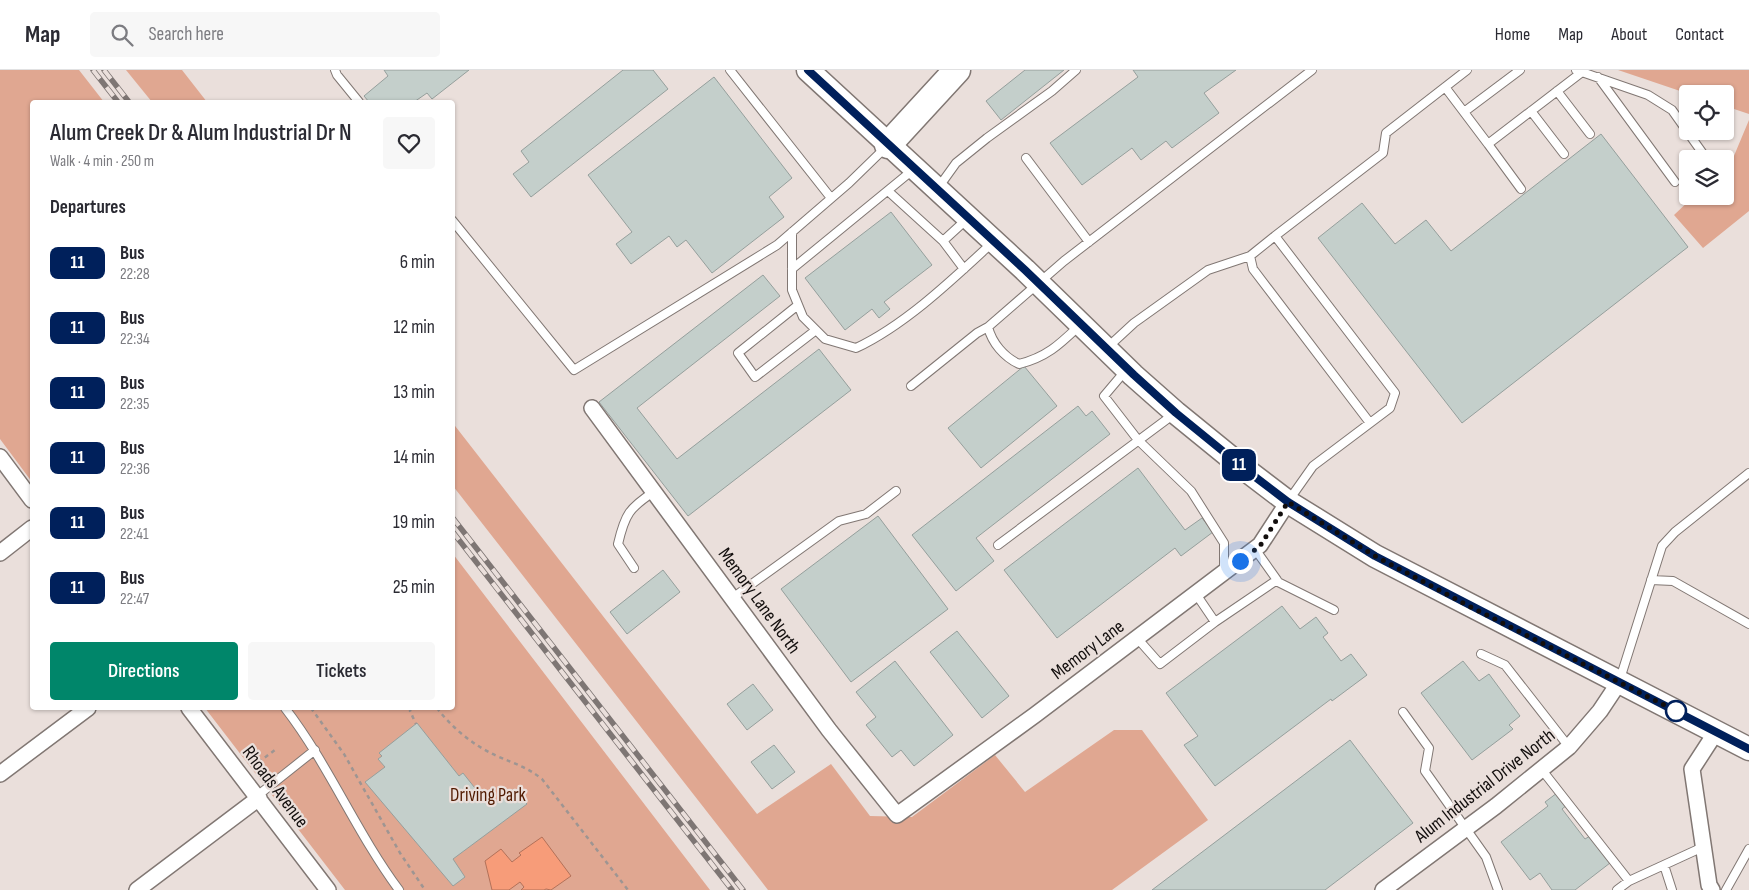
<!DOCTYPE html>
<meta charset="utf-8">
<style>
body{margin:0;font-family:"Sofia Sans Condensed",sans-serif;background:#f7f7f7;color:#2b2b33;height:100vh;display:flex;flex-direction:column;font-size:19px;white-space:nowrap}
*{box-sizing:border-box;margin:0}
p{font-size:16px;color:#7c7c81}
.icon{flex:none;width:28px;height:28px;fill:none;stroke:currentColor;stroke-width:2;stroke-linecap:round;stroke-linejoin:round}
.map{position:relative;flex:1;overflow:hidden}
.side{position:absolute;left:30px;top:30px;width:425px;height:610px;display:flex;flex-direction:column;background:#fff;border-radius:5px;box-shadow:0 1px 4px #0004}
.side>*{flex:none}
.badge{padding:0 10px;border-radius:8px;font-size:18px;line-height:32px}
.tools{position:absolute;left:1679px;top:15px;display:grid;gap:10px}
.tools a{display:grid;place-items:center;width:55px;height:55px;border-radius:5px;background:#fff;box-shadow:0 1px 4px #0004;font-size:25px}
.you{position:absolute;width:25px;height:25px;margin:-12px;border:4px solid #fff;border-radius:50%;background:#1a73e8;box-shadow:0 0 0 8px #1a73e833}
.map>.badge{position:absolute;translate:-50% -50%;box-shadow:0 0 0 2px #fff}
h2{padding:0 20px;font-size:19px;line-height:45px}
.round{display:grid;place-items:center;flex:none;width:52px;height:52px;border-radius:5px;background:#f7f7f7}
.overview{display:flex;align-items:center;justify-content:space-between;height:85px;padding:0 20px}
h1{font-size:24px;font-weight:600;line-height:38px}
.button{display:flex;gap:10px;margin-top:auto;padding:10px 20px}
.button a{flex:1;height:58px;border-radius:5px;background:#00866a;color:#fff;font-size:20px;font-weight:600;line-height:58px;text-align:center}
.button a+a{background:#f7f7f7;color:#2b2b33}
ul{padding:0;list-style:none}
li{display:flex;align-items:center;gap:15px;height:65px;padding:0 20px}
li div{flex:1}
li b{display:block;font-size:19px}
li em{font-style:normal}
li .badge{min-width:55px;font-weight:700;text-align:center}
header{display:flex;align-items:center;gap:30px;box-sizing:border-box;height:70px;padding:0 25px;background:#fff;border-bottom:1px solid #e1e1e2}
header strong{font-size:24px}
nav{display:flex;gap:28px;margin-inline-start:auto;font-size:18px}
.search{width:350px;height:45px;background:#f7f7f7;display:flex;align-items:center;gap:12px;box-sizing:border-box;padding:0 18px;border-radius:5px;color:#7c7c81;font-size:19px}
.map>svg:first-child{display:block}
</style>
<header>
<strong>Map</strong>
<div class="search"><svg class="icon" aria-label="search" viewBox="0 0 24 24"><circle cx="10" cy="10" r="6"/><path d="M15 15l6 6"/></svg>Search here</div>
<nav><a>Home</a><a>Map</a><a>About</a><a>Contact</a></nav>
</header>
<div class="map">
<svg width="1749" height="820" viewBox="0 0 1749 820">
<rect width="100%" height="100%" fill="#eadfdb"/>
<!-- green -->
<path fill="#e0a791" d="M0,0h79l25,32h-72v380l-32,-43z
M126,0h56l25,32h-55z
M1618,0h131v44l-24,-8v-12h-36z
M1749,50v91l-46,37 -29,-33 20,-19h31v-27l6,-6z
M452,352l305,392 74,-50 39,52 42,1 83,-62 30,37 89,-62h28l66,90 -96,70h-344l-315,-404z
M453,484l257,336h-365l-140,-182h247z"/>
<!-- water -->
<path fill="#f79c79" stroke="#b27159" d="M542,767l29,39 -20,14 -5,-1 -2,1h-23l3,-3 -4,-5 -11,8h-17l-7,-29 16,-12 11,13 9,-7 -2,-2z"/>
<!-- building -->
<path fill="#c4cfcb" stroke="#959f9c" d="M384,0h85l-37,29 -5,-6 -13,9h-45l-5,-6 24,-20z
M623,0h30l15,19 -137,108 -18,-23 16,-12 -8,-11z
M1025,0h39l-63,50 -15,-19z
M1133,0h103l-32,23 15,20 -47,35 -6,-7 -25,19 -9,-12 -50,37 -32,-42 88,-66z
M714,7l78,101 -23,19 15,20 -72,56 -26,-33 -9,7 -8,-11 -38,28 -15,-20 16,-12 -44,-57z
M1601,64l87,113 -226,176 -144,-185 44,-35 33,41 31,-24 25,31z
M891,142l41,53 -48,37 6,7 -11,9 -7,-9 -27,21 -40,-52z
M763,205l17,21 -143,112 40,51 142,-110 32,41 -163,126 -89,-114z
M1024,296l33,40 -76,62 -33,-40z
M1078,336l8,10 6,-5 18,23 -134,104 18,23 -38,30 -44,-56z
M1138,398l47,62 17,-12 11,14 -32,24 -6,-8 -118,90 -53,-68z
M878,446l70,93 -97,73 -70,-93z
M663,500l17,22 -53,42 -17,-22z
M1282,536l18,23 16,-12 12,16 -5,4 18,24 10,-7 16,21 -35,26 -1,-2 -116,87 -31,-41 14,-9 -32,-43z
M957,561l52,65 -27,22 -52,-66z
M895,591l58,74 -39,31 -13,-16 -9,7 -26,-32 10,-8 -20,-25z
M1463,591l16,20 10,-7 31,42 -11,9 4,4 -41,31 -51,-67z
M753,614l20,26 -26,20 -20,-26z
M417,653l42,53 4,-3 27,34 24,-18 13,15 -74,55 12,18 -12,9 -88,-104 20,-15 -7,-8 4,-3 -3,-3z
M1350,670l63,83 -88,67h-173z
M774,675l21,27 -23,17 -21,-27z
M1557,723l10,12 -5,4 23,30 5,-3 20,27 -35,27h-23l-12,-17 -10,7 -29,-38 47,-36 -3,-4z"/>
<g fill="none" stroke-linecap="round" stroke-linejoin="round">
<defs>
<path id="lane" d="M335,0l2,5 22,27
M730,0l101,128
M1576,0l72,25 24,15 34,48
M1598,7l77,105
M1445,17l43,57 94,-72
M1557,21l33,43
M1531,41l33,43
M1464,42l56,-42
M1488,74l33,45
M1026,88l63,84
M938,118l18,-25 31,-25 65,-47 24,-21
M888,121l55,50
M452,150l122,150 203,-125 72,-62 36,-35
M792,162v58l11,27 22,22 31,9c49,-23 96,-68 136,-105
M1275,166l-25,20 3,13 117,154
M792,199l122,-100
M964,199l-21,-28 24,-22
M798,235l-60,48 17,24 61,-47
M1080,255c-20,19 -33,32 -61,39 -15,-7 -27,-21 -31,-37l76,-66 248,-191
M1108,277l26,-24 74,-53 42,-14
M1126,300l-22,26 34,44 53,51 33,52v29
M911,316l66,-53 11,-6
M1289,430l24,-34 77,-58 5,-15 -120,-157 108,-83 3,-20 81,-63
M998,475l176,-131
M634,498l-16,-24c7,-30 11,-36 37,-53
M1651,510l22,1 76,43
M1276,511l58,29
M1196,524l19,28
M731,529l108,-78 27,-7 30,-23
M1137,568l23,26 55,-42 62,-42 -22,-31
M1481,584l24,11 64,82
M1620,609l42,-133 13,-14 74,-59
M285,638c44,57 71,124 114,182
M1403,642l26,36 -4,23 61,86 12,33
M1542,700l87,111 74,-34
M257,726l58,-46
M1664,795l8,25
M1617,820l12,-9
M1726,820l23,-41"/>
<path id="street" d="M592,338l237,322 68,85 138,-100 225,-170 28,-43
M0,387l32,43
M0,483l32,-25
M189,638l139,182
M0,704l88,-66
M137,820l122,-92
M1383,820l113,-84 73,-59 31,-36 20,-30
M1712,820l-3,-5 -17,-116 24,-37"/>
<path id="primary" d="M808,0l217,200 108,105 43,38 70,57 42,32 87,54 374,193"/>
<path id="highway" d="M888,75l69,-75"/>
</defs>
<!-- lane casing -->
<use href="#lane" stroke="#817773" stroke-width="10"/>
<!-- street casing -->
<use href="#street" stroke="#817773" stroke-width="18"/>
<!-- primary casing -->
<use href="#primary" stroke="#817773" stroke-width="25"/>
<!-- highway casing -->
<use href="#highway" stroke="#817773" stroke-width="29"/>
<!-- path -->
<path stroke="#9e9592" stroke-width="2.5" stroke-dasharray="4 4" stroke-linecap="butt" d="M311,638l33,46 56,99 25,37
M411,638l-1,3 6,13
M437,638c15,20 37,38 60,48 18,8 30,11 45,23l86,111
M252,697l23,-17"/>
<!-- lane -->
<use href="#lane" stroke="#fff" stroke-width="8"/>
<!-- street -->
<use href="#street" stroke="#fff" stroke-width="15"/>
<!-- primary -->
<use href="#primary" stroke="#fff" stroke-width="22"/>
<!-- highway -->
<use href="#highway" stroke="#fff" stroke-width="26"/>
<defs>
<path id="rail" d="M93,0l25,32
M104,0l25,32
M452,447l291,373
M452,461l280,359"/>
</defs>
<!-- rail casing -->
<use href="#rail" stroke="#7e7674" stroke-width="5.5"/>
<!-- rail -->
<use href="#rail" stroke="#eadfdb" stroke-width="4" stroke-dasharray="11" stroke-linecap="butt"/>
</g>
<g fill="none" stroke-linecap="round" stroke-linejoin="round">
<defs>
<path id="line" d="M808,0l217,200 109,105 42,38 70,57 42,32 87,54 374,193"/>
</defs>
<!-- line casing -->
<use href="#line" stroke="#fff" stroke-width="11"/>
<!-- line -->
<use href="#line" stroke="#00205b" stroke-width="8"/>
<!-- walk -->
<path stroke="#120e0d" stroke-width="5" stroke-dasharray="0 9" d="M1240,491l20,-15 28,-44 87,54 94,50 209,106 -2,-1"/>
</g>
<!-- markers -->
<circle fill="#fff" stroke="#00205b" stroke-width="2.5" cx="1676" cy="641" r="10"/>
<g text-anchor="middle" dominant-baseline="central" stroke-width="4.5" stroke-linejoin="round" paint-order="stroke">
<!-- street labels -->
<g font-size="19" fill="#120e0d" stroke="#eadfdb">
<text transform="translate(759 531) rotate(54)">Memory Lane North</text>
<text transform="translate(1088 580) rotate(-37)">Memory Lane</text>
<text transform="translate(1485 716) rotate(-38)">Alum Industrial Drive North</text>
<text transform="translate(275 717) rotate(53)">Rhoads Avenue</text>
</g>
<!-- park labels -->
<g font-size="19" fill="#511a01" stroke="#eadfdb">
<text x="488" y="725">Driving Park</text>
</g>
</g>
</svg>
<div class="tools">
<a><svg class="icon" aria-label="locate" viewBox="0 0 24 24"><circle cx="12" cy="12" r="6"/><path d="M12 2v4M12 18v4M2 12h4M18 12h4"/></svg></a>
<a><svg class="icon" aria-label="layers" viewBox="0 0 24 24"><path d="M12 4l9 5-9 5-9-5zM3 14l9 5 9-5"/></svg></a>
</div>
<div class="you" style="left:1240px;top:491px"></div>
<b class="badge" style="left:1239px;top:395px;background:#00205b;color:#fff">11</b>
<section class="side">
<div class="overview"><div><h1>Alum Creek Dr &amp; Alum Industrial Dr N</h1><p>Walk · 4 min · 250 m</p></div><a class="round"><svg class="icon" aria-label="heart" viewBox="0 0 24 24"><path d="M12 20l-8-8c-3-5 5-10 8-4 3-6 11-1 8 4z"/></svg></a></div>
<h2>Departures</h2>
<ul>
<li><span class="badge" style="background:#00205b;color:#fff">11</span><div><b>Bus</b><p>22:28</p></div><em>6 min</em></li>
<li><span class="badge" style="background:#00205b;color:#fff">11</span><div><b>Bus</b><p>22:34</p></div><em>12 min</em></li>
<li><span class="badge" style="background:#00205b;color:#fff">11</span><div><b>Bus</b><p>22:35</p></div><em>13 min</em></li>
<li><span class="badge" style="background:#00205b;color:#fff">11</span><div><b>Bus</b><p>22:36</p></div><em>14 min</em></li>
<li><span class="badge" style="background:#00205b;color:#fff">11</span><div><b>Bus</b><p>22:41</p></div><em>19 min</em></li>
<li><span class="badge" style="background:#00205b;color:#fff">11</span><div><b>Bus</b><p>22:47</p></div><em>25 min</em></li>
</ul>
<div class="button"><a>Directions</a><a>Tickets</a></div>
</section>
</div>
